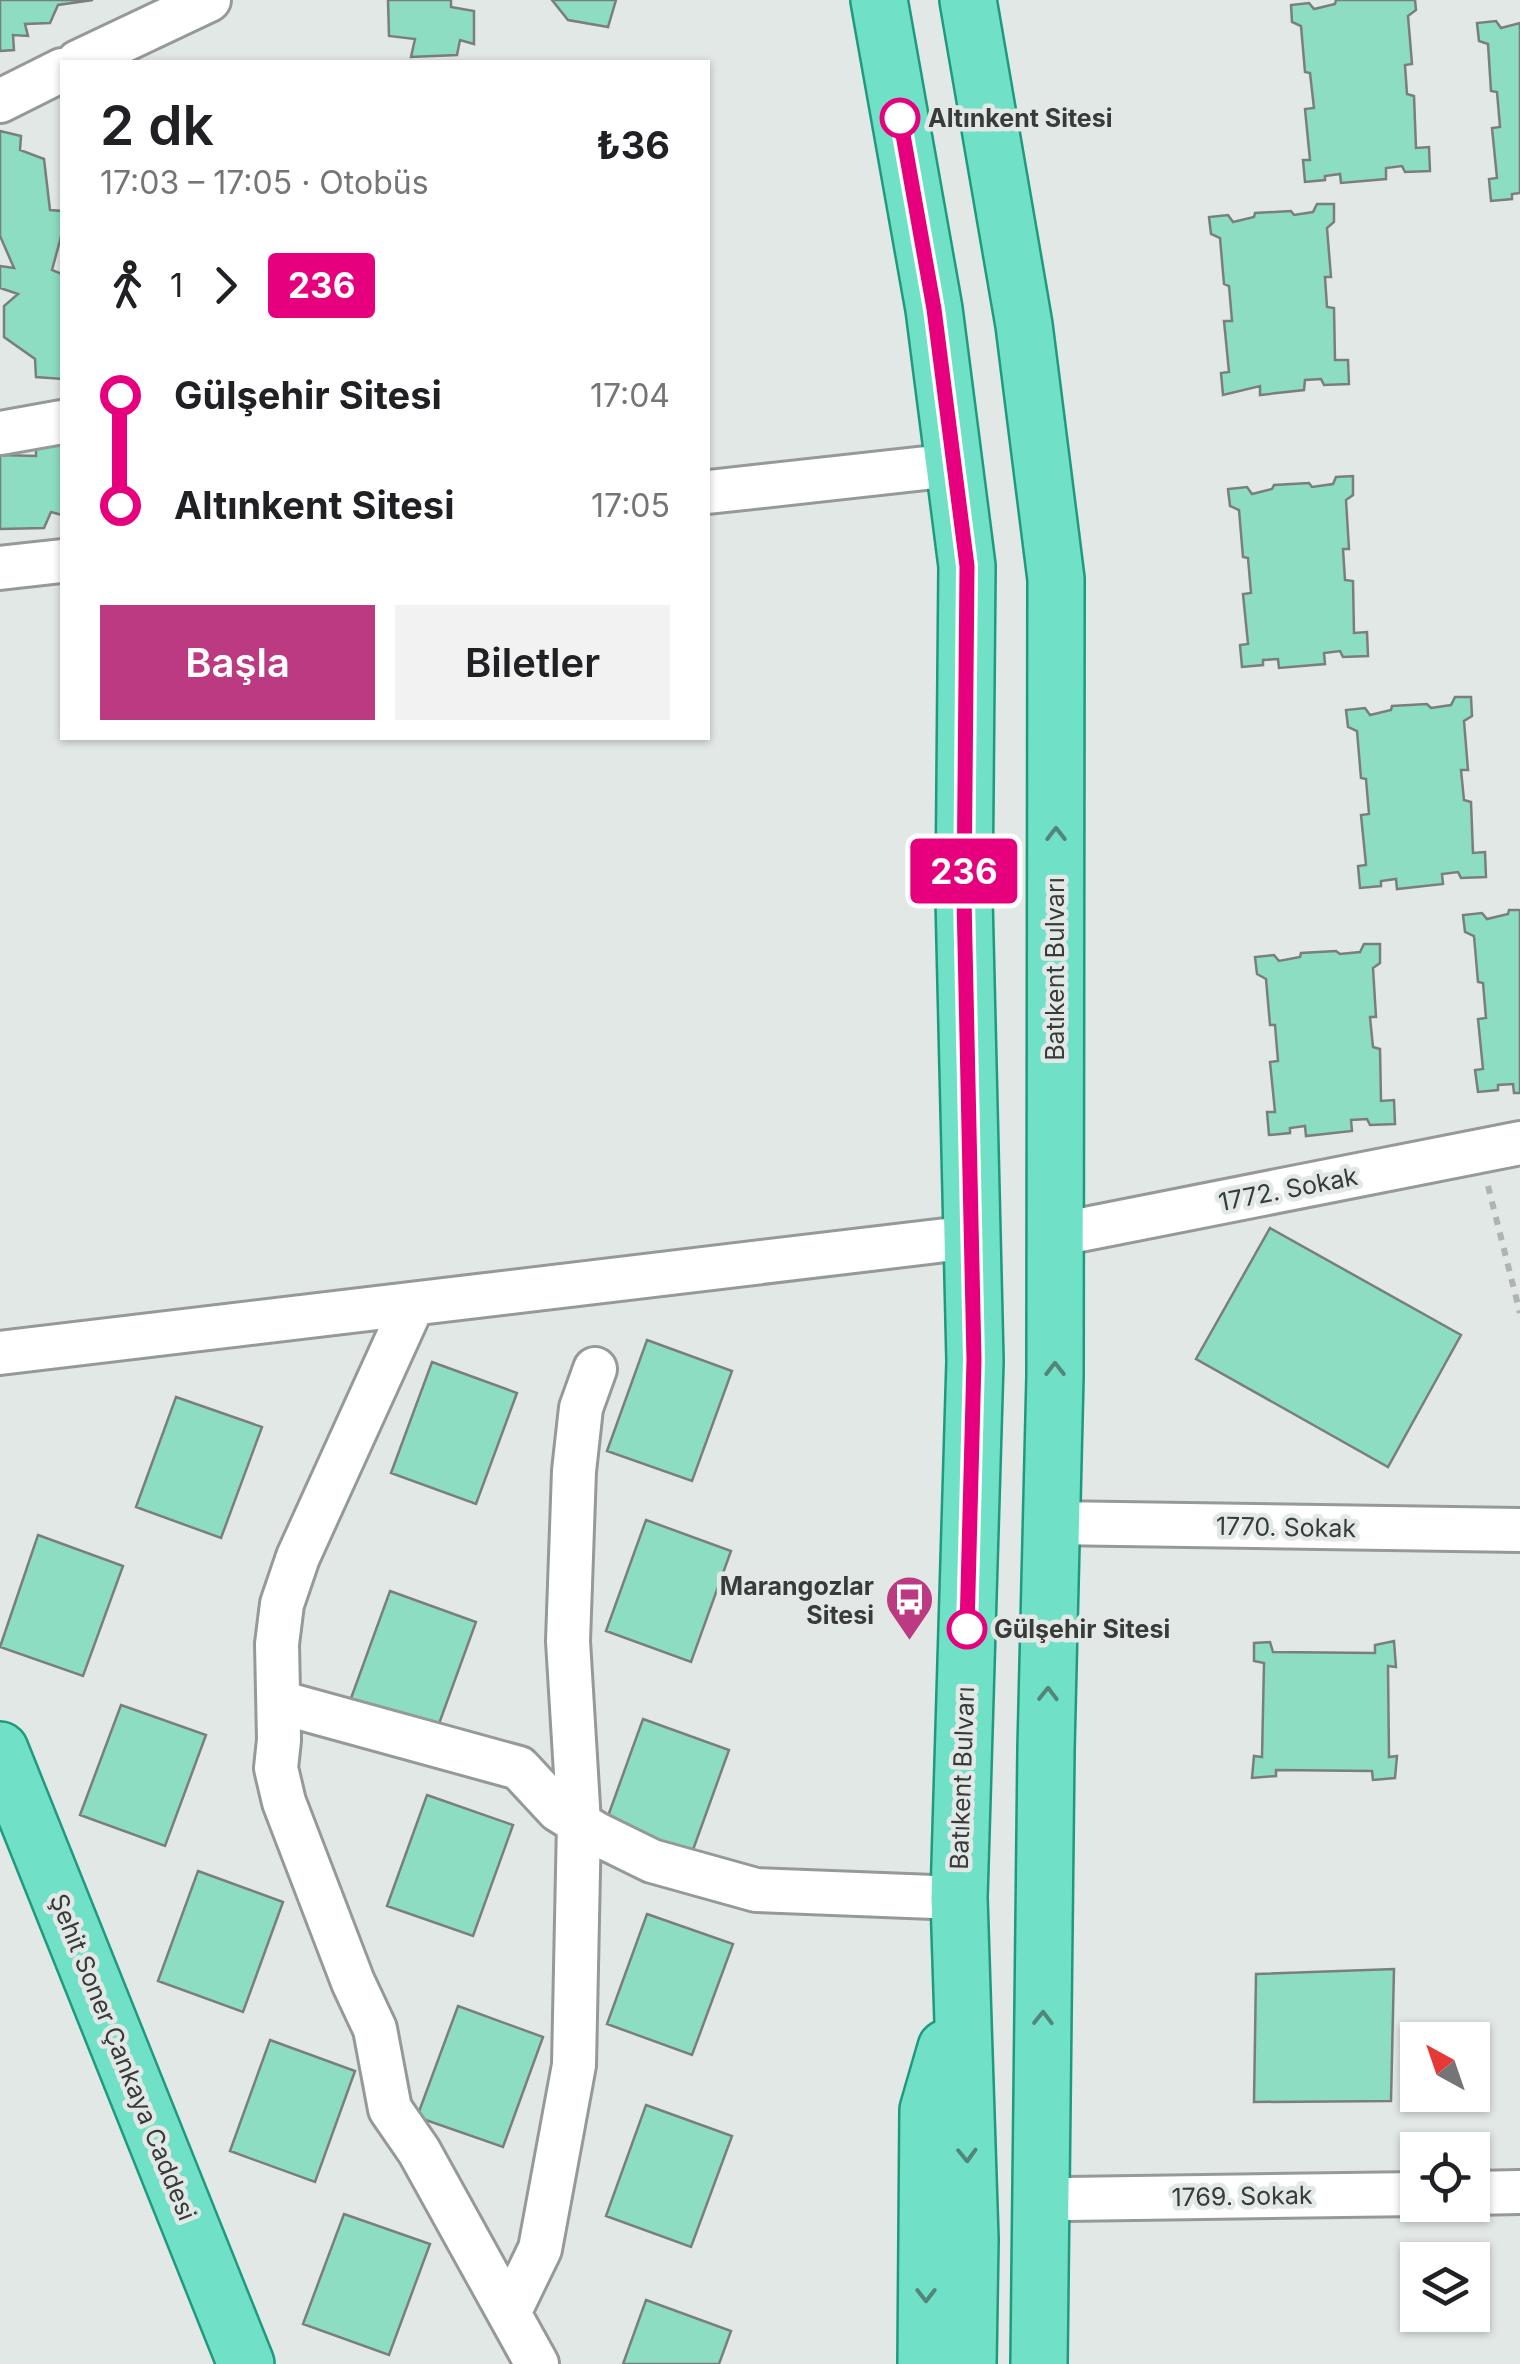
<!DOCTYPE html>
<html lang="tr">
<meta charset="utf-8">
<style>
body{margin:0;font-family:Inter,sans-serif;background:#f2f2f2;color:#202124;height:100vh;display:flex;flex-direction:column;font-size:38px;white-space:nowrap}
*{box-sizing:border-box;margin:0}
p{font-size:32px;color:#757577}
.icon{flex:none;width:55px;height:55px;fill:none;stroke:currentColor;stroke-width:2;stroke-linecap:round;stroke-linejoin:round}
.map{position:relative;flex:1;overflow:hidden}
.details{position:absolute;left:60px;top:60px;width:650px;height:680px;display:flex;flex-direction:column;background:#fff;border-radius:0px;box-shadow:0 2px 8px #0004}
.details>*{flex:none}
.badge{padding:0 20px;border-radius:8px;font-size:35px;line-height:65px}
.needle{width:65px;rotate:320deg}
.fabs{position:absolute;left:1400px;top:2022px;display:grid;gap:20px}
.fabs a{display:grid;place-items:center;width:90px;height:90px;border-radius:0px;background:#fff;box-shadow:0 2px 8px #0004;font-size:50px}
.map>.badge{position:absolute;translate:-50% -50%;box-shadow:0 0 0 5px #fff}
.legs{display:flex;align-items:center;gap:15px;height:110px;padding:0 40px;font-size:32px}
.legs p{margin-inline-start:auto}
.headline{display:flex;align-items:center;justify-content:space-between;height:170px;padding:0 40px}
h1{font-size:55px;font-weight:600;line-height:75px}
.button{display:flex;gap:20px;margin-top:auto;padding:20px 40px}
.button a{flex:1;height:115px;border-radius:0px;background:#bc3a82;color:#fff;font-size:40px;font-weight:600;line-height:115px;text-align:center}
.button a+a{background:#f2f2f2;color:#202124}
ul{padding:0 40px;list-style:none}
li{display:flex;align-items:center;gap:35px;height:110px;font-size:38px}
li i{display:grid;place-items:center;width:15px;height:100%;margin:0 12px;background:currentColor}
li i::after{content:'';width:25px;height:25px;margin:-12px;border:8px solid;border-radius:50%;background:#fff}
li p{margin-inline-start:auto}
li:first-child i{background:linear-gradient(#0000 50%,currentColor 0)}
li:last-child i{background:linear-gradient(currentColor 50%,#0000 0)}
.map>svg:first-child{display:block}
</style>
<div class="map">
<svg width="1520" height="2364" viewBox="0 0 1520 2364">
<rect width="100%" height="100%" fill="#e2e8e6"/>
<!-- building -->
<path fill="#8cddc1" stroke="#7a7f7d" stroke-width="2.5" d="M0,0h93l-35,5 -8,18 -25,1 3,12 -15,-1 1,15 -14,1z
M388,0h63v7l23,4v33l-14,-4 -3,15 -46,2 4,-18 -26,-3z
M552,0h64l-8,27 -40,-7z
M1336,0h79l1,10 -8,6 4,48 -7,1 2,29 7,2 2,52 13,-1 1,24 -25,1 -3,-6 -16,2v11l-45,4 -1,-9 -15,2v4l-20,2 -2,-22h7l-5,-51 9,-1 -4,-35 -5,-1 -4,-46 -9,-4 -1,-17 18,-2 5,6 21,-5z
M1496,21l5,7 19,-5v170l-8,1v5l-21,2 -2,-22 8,-1 -5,-50 8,-1 -3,-35 -6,-1 -3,-47 -9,-3 -2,-18z
M0,131l21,5 -1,14 24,9 6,51 12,1v22l-10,37 10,4v105l-26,-2 -1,-18 -31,-22v-31l14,-12 -18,-6v-22l14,2 -14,-32z
M1317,204h17v18l-7,6 4,49h-6l2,30 7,1 1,52h13l1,24 -25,1 -3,-6 -16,1 -1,10 -44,5v-9l-37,9 -2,-22 8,-1 -5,-51h8l-3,-35 -5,-2 -4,-46 -9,-4 -2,-17 19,-2 5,7 21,-5 1,-4 36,-2 3,4 19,-3z
M36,438l26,6v71l-11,-3 -7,16 -44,1v-74l36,1z
M1353,476v19l-7,5 3,49h-6l2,31 8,1 1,52 13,-1 1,24 -25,1 -3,-6 -16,2 1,11 -46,4 -1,-9 -15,1v5l-21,2 -2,-22 8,-1 -5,-50 8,-1 -3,-35 -5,-1 -4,-47 -9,-4 -2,-17 19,-2 5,7 20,-5 2,-4 35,-2 3,4 21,-3 3,-7z
M1455,697h16l1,19 -8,5 4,49h-7l3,30 7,2 2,51 12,-1 1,25 -25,1 -3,-6 -16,2 1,10 -46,5 -1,-10 -15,2v5l-21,2 -2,-22 8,-1 -5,-50 8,-1 -3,-35 -5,-1 -4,-47 -9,-4 -2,-17 19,-2 5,7 21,-5 1,-4 35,-2 4,4 20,-3z
M1509,910h11v183h-6l-1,-9 -15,1v5l-20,2 -3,-22 8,-1 -5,-50 8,-1 -3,-35 -5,-1 -4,-46 -9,-4 -2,-17 19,-2 5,6 21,-5z
M1364,944h16v19l-7,5 3,49h-6l3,30 7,2 1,52 13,-1 1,24 -25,1 -3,-6 -16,1 1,11 -46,5 -1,-10 -15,2v5l-21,2 -2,-23h8l-5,-50 8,-1 -3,-36h-5l-4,-46 -9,-5 -2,-17 19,-2 5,6 21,-4 1,-4 35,-2 4,3 20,-2z
M1270,1228l191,107 -73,132 -192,-108z
M647,1340l85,31 -40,110 -85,-30z
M432,1362l85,31 -41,111 -85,-31z
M176,1397l86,30 -41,111 -85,-31z
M646,1520l85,31 -40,111 -85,-31z
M38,1535l85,31 -40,110 -83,-29z
M390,1591l86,31 -40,110 -86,-31z
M1394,1641l2,26 -8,-1 1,91 8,-1 -2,22 -22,2 -1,-9 -96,-1v6l-24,2 2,-22 8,1 2,-94 -10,-2v-18l16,-1 3,10 102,1v-8z
M121,1705l85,30 -41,111 -85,-31z
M643,1719l86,31 -40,111 -86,-31z
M427,1795l86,30 -40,111 -86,-30z
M198,1871l85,31 -40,110 -85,-31z
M647,1914l86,30 -41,111 -85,-31z
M1394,1969l-3,132 -137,1 2,-128z
M458,2006l85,31 -40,110 -86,-30z
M270,2040l85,31 -40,111 -85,-31z
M646,2105l86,31 -41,111 -85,-31z
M344,2214l86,30 -41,111 -86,-31z
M646,2300l85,31 -12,33h-96z"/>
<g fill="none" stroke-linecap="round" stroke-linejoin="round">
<defs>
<path id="minor" d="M78,62l131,-62
M0,101l62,-31
M0,433l62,-11
M708,492l245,-27
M0,568l62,-7
M1055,1235l465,-92
M413,1304l-115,253 -16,47 -5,40 2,96 -3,28 8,34 69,180 22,47 15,80 29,42 118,213
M0,1353l971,-116
M1052,1523l468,7
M279,1702l240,66 39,42 37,23 57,28 104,29 203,8
M1472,2193l48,-1
M1066,2199l352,-5
M509,2313l31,-64 34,-184 5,-242 -11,-182 6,-170 7,-63 14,-39"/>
<path id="major" d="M879,0l55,309 33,257 -3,332 11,463 -16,537 11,341 -2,125
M968,0l56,325 32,254 -1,797 -9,373 -7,615
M0,1750l246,614
M926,2364l2,-254 18,-62"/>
</defs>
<!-- minor casing -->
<use href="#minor" stroke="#959a98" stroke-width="48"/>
<!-- major casing -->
<use href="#major" stroke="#1f9a7e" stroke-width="60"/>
<!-- path -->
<path stroke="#afb4b2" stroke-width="6" stroke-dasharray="8 8" stroke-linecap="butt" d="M1488,1186l32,127"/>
<!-- minor -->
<use href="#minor" stroke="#fff" stroke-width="42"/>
<!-- major -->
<use href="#major" stroke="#70e1c7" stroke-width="55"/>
</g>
<!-- one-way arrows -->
<defs><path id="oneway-chevron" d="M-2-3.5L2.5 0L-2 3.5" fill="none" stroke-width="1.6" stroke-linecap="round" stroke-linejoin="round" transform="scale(2.5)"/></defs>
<g stroke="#518679">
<use href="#oneway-chevron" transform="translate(1056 834) rotate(-90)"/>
<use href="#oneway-chevron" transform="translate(1055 1369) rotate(-90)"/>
<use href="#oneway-chevron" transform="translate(1048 1694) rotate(-89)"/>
<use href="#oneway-chevron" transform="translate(1043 2018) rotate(-89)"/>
<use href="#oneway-chevron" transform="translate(967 2155) rotate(88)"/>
<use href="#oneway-chevron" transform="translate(926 2295) rotate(90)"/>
</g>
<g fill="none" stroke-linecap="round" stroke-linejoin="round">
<defs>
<path id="line-1" d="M900,118l34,191 33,257 -3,332 10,462 -7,269"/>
</defs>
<!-- line-1 casing -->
<use href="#line-1" stroke="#fff" stroke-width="22"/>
<!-- line-1 -->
<use href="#line-1" stroke="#e6007e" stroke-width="15"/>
</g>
<!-- icons -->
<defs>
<symbol id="bus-pin" viewBox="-11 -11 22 30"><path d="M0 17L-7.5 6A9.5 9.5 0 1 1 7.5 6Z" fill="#bc3a82" stroke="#e2e8e6"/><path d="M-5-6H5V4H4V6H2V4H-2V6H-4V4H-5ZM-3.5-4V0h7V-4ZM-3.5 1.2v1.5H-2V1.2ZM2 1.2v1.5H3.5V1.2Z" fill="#fff"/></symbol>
</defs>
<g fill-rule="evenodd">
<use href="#bus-pin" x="882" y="1572" width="55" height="75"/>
</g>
<!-- markers -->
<g fill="#fff" stroke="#e6007e" stroke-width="5">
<circle cx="900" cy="118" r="18"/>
<circle cx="967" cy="1629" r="18"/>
</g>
<g text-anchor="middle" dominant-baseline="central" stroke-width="9" stroke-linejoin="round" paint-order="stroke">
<!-- stop labels -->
<g font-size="25" font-weight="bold" fill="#383b3a" stroke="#e2e8e6" text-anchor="start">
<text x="928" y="118">Altınkent Sitesi</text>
<text x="994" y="1629">Gülşehir Sitesi</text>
</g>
<!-- street labels -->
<g font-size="25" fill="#383b3a" stroke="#e2e8e6">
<text transform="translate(1055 969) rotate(-90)">Batıkent Bulvarı</text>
<text transform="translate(1288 1189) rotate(-11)">1772. Sokak</text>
<text transform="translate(1286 1527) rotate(1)">1770. Sokak</text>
<text transform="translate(962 1778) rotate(-88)">Batıkent Bulvarı</text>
<text transform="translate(123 2057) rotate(68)">Şehit Soner Çankaya Caddesi</text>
<text transform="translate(1242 2196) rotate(-1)">1769. Sokak</text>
</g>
<!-- poi labels -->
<g font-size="25" font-weight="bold" fill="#383b3a" stroke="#e2e8e6" text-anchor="end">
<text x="874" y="1586">Marangozlar<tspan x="874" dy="29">Sitesi</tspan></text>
</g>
</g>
</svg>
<div class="fabs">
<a><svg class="needle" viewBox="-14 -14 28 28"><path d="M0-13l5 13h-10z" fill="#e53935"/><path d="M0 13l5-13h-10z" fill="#757577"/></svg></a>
<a><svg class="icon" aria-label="locate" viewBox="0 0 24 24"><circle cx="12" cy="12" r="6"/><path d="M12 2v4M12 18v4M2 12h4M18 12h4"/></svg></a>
<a><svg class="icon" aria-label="layers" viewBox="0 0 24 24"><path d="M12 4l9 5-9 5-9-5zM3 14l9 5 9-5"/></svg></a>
</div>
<b class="badge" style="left:964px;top:871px;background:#e6007e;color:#fff">236</b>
<section class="details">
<div class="headline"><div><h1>2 dk</h1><p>17:03 – 17:05 · Otobüs</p></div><b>₺36</b></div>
<div class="legs"><svg class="icon" aria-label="walk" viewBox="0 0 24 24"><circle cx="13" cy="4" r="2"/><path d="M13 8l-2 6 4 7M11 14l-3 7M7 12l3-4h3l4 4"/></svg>1<svg class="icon" aria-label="forward" viewBox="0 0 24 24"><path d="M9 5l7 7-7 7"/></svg><b class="badge" style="background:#e6007e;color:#fff">236</b></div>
<ul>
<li><i style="color:#e6007e"></i><b>Gülşehir Sitesi</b><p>17:04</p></li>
<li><i style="color:#e6007e"></i><b>Altınkent Sitesi</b><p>17:05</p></li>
</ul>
<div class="button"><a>Başla</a><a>Biletler</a></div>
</section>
</div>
